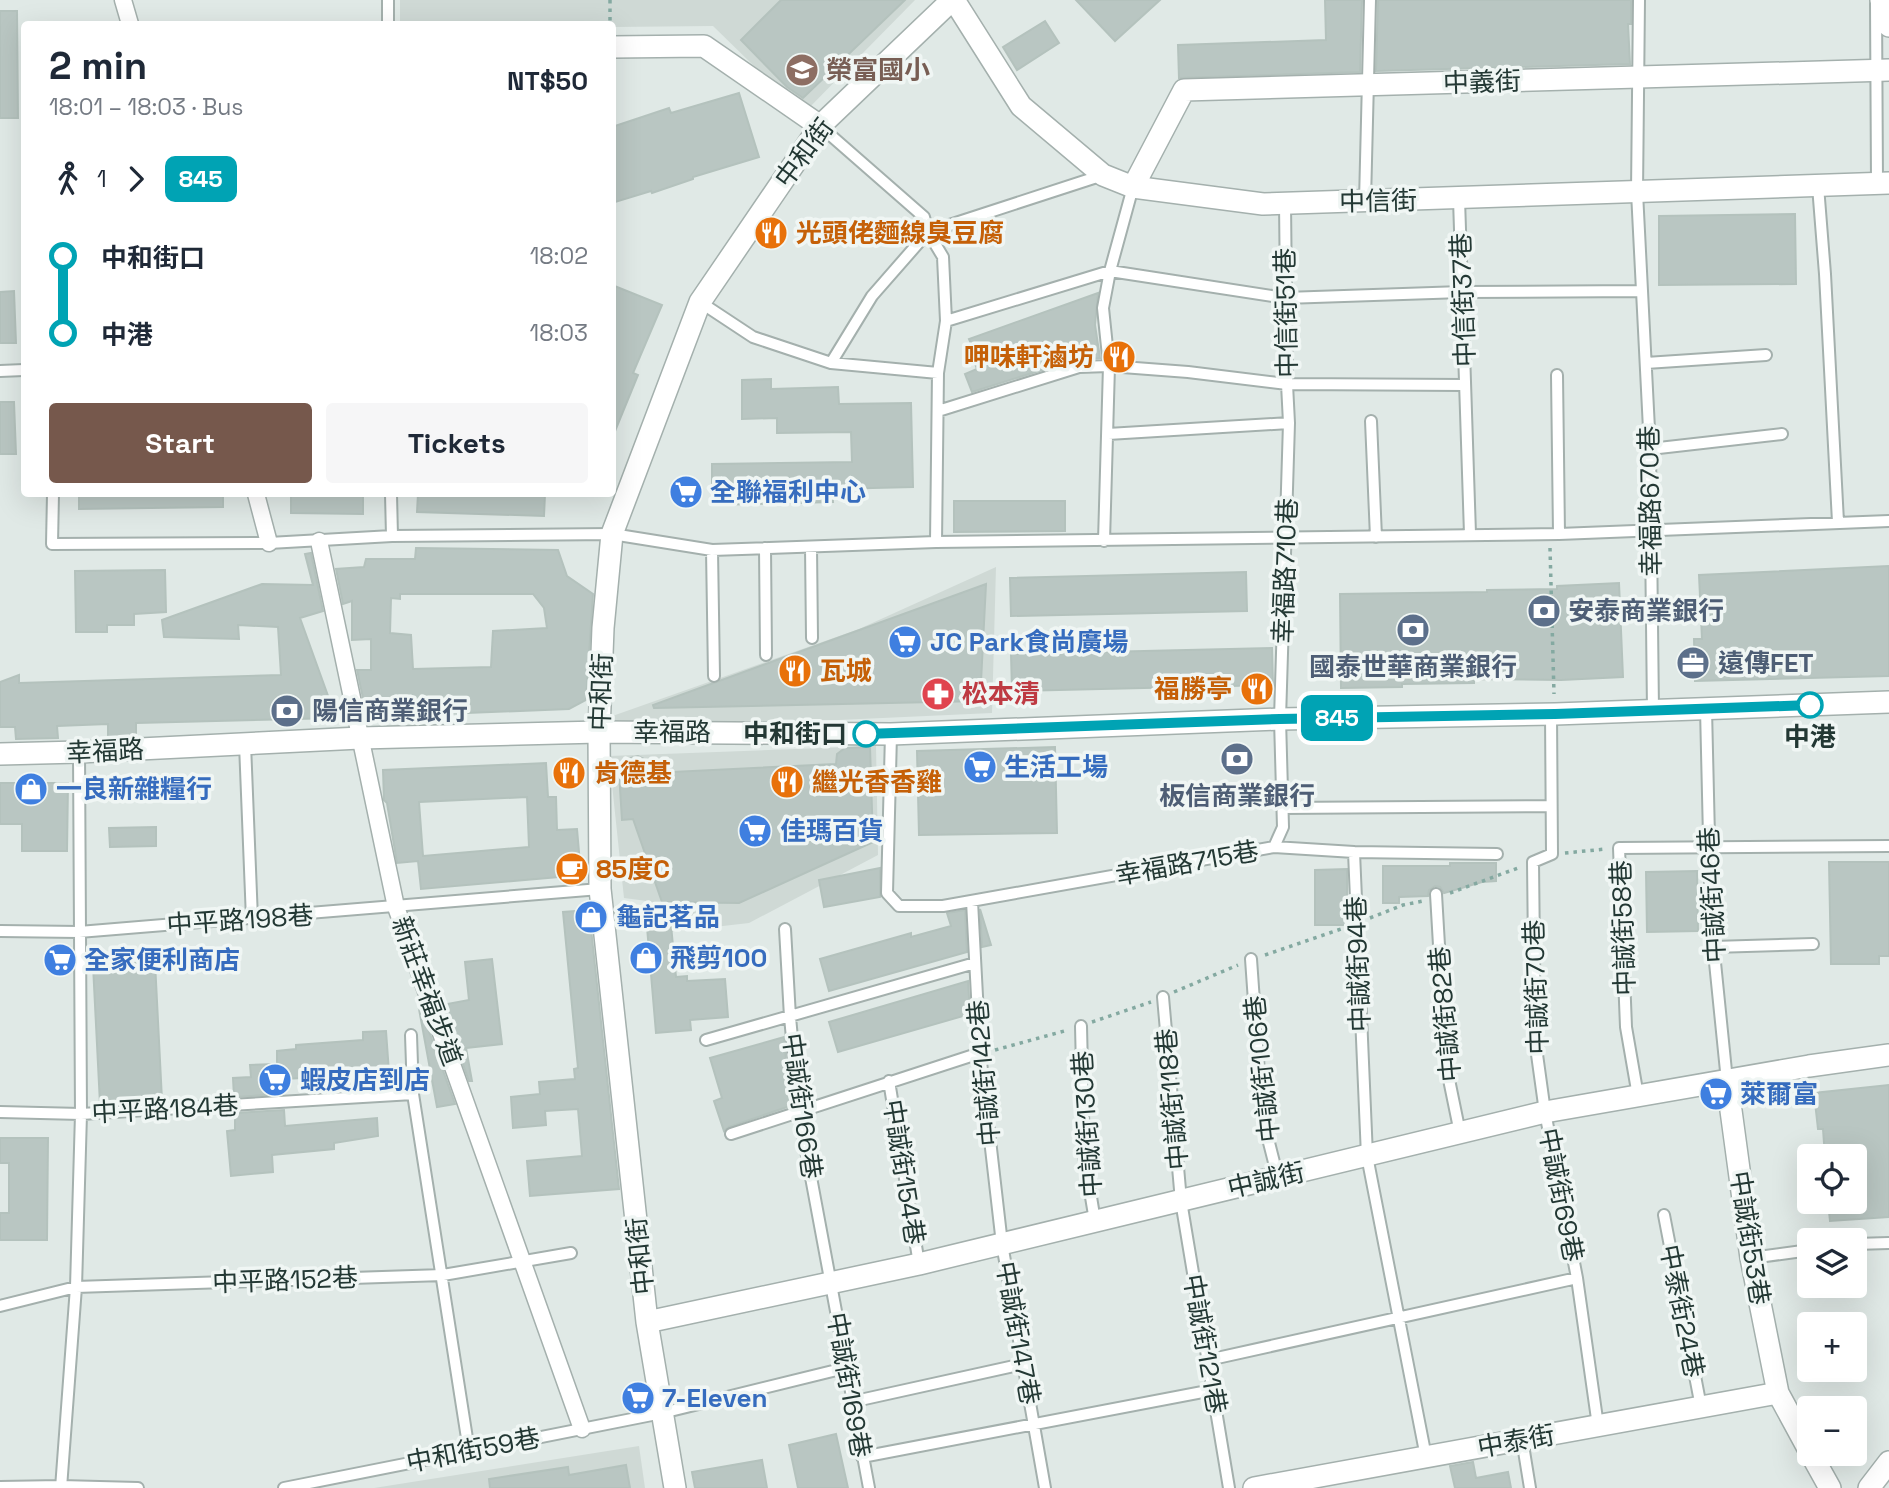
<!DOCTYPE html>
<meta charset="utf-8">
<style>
body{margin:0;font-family:"Space Grotesk","Noto Sans TC",sans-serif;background:#f6f6f7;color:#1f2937;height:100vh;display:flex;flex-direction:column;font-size:26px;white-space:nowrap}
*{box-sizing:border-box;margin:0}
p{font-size:23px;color:#747a83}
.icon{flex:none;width:38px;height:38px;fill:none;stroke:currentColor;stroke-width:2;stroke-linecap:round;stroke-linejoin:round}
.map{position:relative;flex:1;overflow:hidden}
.side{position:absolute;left:21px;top:21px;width:595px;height:476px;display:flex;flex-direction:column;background:#fff;border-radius:7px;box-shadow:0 7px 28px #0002}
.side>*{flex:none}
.badge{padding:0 14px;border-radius:10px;font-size:24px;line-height:46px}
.tools{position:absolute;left:1797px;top:1144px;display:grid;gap:14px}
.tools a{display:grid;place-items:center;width:70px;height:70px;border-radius:7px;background:#fff;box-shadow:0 7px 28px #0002;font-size:35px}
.map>.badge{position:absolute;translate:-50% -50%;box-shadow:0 0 0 4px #fff}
.legs{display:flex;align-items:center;gap:10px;height:77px;padding:0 28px;font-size:23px}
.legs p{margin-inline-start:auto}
.overview{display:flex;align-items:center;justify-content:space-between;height:119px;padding:0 28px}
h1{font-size:38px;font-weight:700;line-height:52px}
.action{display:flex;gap:14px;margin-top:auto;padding:14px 28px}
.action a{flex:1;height:80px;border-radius:7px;background:#76584c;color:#fff;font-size:28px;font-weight:700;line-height:80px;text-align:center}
.action a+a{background:#f6f6f7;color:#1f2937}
ul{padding:0 28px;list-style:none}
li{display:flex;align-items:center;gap:24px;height:77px;font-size:26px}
li i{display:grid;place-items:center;width:10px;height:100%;margin:0 9px;background:currentColor}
li i::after{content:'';width:18px;height:18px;margin:-9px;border:5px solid;border-radius:50%;background:#fff}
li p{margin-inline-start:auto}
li:first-child i{background:linear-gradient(#0000 50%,currentColor 0)}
li:last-child i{background:linear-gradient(currentColor 50%,#0000 0)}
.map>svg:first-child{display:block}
</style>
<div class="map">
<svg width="1889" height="1488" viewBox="0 0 1889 1488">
<rect width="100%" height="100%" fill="#e0e9e6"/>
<!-- built -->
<path fill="#cfd9d5" d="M400,0h515l-112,114 -90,-88 -100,1 -1,-3h-212z
M996,567l-4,146 -372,17 -16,-11 255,-90z
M876,746l2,109 -129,68 -96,11 -6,-33 -23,-3 -15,-142z
M639,1446l6,42h-271z"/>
<!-- building -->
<path fill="#b9c6c2" stroke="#b4c2bd" stroke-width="2" fill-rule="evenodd" d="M781,0h124l-102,98 -16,-11 -46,-47z
M1076,0h84l-45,41z
M1325,0h37l-2,72 -181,6 -1,-33 148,-5z
M1378,0h253v24h-3l2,40 -254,7z
M0,11h17l1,107h-18z
M1045,21l14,22 -42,27 -14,-23z
M739,93l20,64 -66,20v2l-41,14 -1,-2 -39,12v-76l57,-19 2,5z
M1795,214l1,70 -137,1v-69z
M612,285l50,20 -29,68 5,2 -25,61z
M14,291l2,52h-16v-51z
M1098,293l-3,32 5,33 -23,1 -105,33 -7,-18 12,-5 -8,-22 3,-1 -3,-7z
M771,379v10l67,-2 1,17 72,-1 2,84 -81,2 1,13 -121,3v-41l140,-2 -1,-30 -74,1v-15l-35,1v-39z
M0,402h14l2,52h-16z
M79,494h144v13l-144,2z
M291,494h72v20l-72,-1z
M418,494h127l-1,22 -127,-4z
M954,501h111v30l-111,1z
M416,548l142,2 9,26 26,18 -7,106 -17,9 -202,8 -10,-47h14v-31l-19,1v-39l-9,3 -7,-35 28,-2 2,-8h49zM400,594h133l11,14 3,20 -54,3 -2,36 -78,2 -2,-34 -21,-2 1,-35 9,1z
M311,553l12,58 -23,7 36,100 -200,5v13l-22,1h-6v-13l-51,2 1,12 -42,1 -1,-12h-15v-45l19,-7v8l262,-8 -3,-48 -40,-2 1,14 -75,-2 -2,-17 100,-36 51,1 -8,-31z
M1889,566v110l-194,5 -1,-42h8l-3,-64z
M165,570l1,42 -32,2v11h-27v7h-31l-1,-61z
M1246,572l1,39 -236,5 -1,-38z
M1619,583l4,94 -62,3 -87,-1v4l-72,1v3l-61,1 -1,-94 147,-2v-2l70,-1v-3z
M986,584l-6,117 -326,7 -1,-3z
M1272,648l1,37 -261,6 -1,-37z
M870,747l3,95 -134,61 -77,-1 -29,-83 -11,1 -3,-48 2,-7 6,-6 11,-3 10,5 4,12 184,-9 1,-10 8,-6z
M1055,747l2,86 -138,2 -2,-84z
M546,763l2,34h8l1,33 20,-1 4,46 -160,14 -3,-28 -21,2 -10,-60 -3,-3 -1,-30zM527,797l2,50 -106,9 -4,-54z
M0,783h68l-1,68h-45v-27h-22z
M156,827v19l-46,1 -1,-19z
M1829,862h60v94h-10v8h-48z
M1450,863h46v18l-14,1 -38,11 -4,-6 -5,-1 -6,4 -1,6 -29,1v6h-16v-37h67z
M880,868v29l-56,10 -5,-27z
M1347,869v56h-32v-55z
M1697,871l1,60 -51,1 -1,-60z
M980,909l11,36 -9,2z
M589,910l30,279 -89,7 -3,-35 55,-5 -4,-47 -33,2 1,14 -33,3 -2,-31 29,-3 -1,-12 36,-3 -1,-10 4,-1 -15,-156z
M965,910l2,42 -138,39 -9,-32 91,-26v4l40,-11 -4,-13z
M671,925l5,52 11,-1v5l38,-2 3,38 -38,3 1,10 -35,3 -9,-106z
M492,959l10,85 -36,4 6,33h-3l-27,-76 27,-5 -4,-38z
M155,962l7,138 -62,4 -7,-139z
M968,981l2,33 -132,38 -9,-30z
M419,1009h2l34,95 -18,3z
M386,1031l4,55 -21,2 -1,-13 -86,4 1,15 -49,3 -1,-19 18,-1 -1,-12 27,-1v-13l19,-2v-4l67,-5v-8z
M784,1037l6,69 -61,21 -5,4 -10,-30 8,-3 -12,-40z
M1889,1085v132l-59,4 -2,-19h27v-45h-30l-2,-28h-5l-4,-36z
M284,1110l1,16 92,-8 1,18 -44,7v6l-62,6 1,17 -42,4 -4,-45 8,-1v-17z
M0,1138h48l-1,102h-47v-27h9v-50h-9z
M836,1434l12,54h-50l-9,-43z
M762,1460l5,28h-72l-3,-16z
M1473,1462l3,16 32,-6 3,16h-56l-5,-22z
M626,1465l4,23h-140l-1,-9 79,-12 1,8z"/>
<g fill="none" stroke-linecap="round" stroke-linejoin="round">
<defs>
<path id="service" d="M1639,0l-2,192 13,257 3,261
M1876,4l1,179
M388,24v-24
M820,126l104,91 4,15 15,25 3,64 -8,52 -2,169
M1818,186l7,88 13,248
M1459,199l11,335
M1365,201l5,-201
M700,302l53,35 78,26 107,10
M946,321l164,-50 175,27 177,-6 180,-1
M831,363l41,-67 56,-64 175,-57
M1646,363l120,-8
M0,371l24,-1
M1557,375l2,159
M938,411l141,-44 30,-1 79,6 99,12 178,1
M1371,421l5,116
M1108,434l181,-11
M1650,449l132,-15
M53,494l-1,50 217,-1 123,-7 220,-2 100,16 224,-8 623,-8 330,-13
M391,494l1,42
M1104,541l5,-175 -6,-58 7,-37 23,-84
M811,547l1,91
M765,548l1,107
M712,550l2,126
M1706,709l5,214 16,158
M1551,714l1,140 -19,8 2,178 10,72 32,166 21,148
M891,734l-4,159 12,13h44l331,-59 9,-20 -3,-108 9,-296 -2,-39 -2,-181
M245,744l7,175
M1282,808l269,-2
M1274,847l80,5 13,304 59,301
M1354,852l143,2
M1436,894l10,171 14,68
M972,901l8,152 22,191 43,244
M785,929l5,88 9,96 70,375
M0,931l79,1 521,-43
M1713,947l100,-3
M1251,959l11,156 16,63
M1163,997l18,204 48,287
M1081,1026l3,129 11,66
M411,1035l2,59 56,357
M706,1040l269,-77
M889,1081l30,183
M1638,1096l-12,-69 -7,-179 270,-2
M0,1112l81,2 332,-20
M731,1134l249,-81
M1664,1215l37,192
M1855,1244l34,-1
M1751,1258l59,-8
M0,1306l76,-19 367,-12 128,-22
M1208,1360l369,-82
M851,1402l172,-38
M1522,1439l8,49
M862,1457l351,-67
M0,1487l61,-1 77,2
M61,1488l15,-201 5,-173 -2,-362
M284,1488l378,-75 183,-45"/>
<path id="pedestrian" d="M123,0l7,24
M256,494l13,49
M319,541l77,366 186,522"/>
<path id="minor" d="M954,0l67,106 82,69 30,12 130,17 626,-21
M612,47l92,-1 116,80
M1133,187l51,-97 705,-20
M1727,1081l24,177 27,135 32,59
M647,1322l272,-58 626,-152 264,-46 80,-11
M1811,1454l19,34
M675,1488l-28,-166 -47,-433 -1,-157 4,-104 9,-94 88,-232 120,-176 132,-126
M1254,1488l524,-95"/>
<path id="tertiary" d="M1881,0l8,26
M0,754l79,-2 281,-14 239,-6 292,2 389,-15 275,-5 334,-12
M1869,1488l20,-26"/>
</defs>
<!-- service casing -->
<use href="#service" stroke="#a4b0ad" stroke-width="14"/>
<!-- pedestrian casing -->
<use href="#pedestrian" stroke="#a4b0ad" stroke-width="19"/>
<!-- minor casing -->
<use href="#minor" stroke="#a4b0ad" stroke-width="24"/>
<!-- tertiary casing -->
<use href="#tertiary" stroke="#a4b0ad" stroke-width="24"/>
<!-- path -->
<path stroke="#84a9a1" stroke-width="3.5" stroke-dasharray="3.5 5" stroke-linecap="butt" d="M610,0v24
M1550,548l4,146
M1565,853l41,-4
M1450,893l68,-25
M1370,918l33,-13 20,-4
M1265,955l79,-27
M1174,992l64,-27
M1092,1022l59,-20
M995,1050l73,-20"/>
<!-- service -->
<use href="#service" stroke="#fff" stroke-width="10"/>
<!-- pedestrian -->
<use href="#pedestrian" stroke="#fff" stroke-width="16"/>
<!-- minor -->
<use href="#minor" stroke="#fff" stroke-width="21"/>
<!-- tertiary -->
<use href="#tertiary" stroke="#fff" stroke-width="21"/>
</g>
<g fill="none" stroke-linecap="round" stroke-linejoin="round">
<defs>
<path id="line-1" d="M866,734l414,-15 275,-5 255,-9"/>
</defs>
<!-- line-1 casing -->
<use href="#line-1" stroke="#fff" stroke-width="16"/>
<!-- line-1 -->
<use href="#line-1" stroke="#00a3b4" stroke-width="10"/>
</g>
<!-- icons -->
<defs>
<symbol id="school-disc" viewBox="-11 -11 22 22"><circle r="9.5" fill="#8d6e63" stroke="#f0f6f4"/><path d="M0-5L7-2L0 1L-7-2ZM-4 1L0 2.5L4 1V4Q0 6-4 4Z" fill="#fff"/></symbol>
<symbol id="restaurant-disc" viewBox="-11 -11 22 22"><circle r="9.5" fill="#e8710a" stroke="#f0f6f4"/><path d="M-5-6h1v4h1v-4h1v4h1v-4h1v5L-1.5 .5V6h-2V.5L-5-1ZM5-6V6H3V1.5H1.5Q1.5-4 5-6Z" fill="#fff"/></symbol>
<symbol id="supermarket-disc" viewBox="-11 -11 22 22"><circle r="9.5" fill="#3f7fe0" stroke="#f0f6f4"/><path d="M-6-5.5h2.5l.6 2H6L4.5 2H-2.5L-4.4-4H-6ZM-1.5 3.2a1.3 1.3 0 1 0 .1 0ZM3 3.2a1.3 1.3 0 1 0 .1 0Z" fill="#fff"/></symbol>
<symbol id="bank-disc" viewBox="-11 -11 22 22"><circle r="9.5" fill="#5c6f8a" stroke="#f0f6f4"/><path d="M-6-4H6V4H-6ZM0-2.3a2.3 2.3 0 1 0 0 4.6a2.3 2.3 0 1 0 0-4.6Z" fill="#fff"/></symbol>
<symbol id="office-disc" viewBox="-11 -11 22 22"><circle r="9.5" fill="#5c6f8a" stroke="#f0f6f4"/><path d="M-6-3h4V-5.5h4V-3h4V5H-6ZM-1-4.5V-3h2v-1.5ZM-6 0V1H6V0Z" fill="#fff"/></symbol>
<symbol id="pharmacy-disc" viewBox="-11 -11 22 22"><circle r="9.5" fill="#e0444e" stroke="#f0f6f4"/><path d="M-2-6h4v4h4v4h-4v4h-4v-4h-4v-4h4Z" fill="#fff"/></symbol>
<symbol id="shop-disc" viewBox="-11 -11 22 22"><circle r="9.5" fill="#3f7fe0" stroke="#f0f6f4"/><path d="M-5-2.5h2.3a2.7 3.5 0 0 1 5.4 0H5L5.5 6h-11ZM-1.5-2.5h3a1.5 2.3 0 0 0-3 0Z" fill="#fff"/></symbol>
<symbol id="cafe-disc" viewBox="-11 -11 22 22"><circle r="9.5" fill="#e8710a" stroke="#f0f6f4"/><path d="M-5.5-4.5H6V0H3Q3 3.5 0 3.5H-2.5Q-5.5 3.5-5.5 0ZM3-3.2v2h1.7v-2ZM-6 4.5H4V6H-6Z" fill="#fff"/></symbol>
</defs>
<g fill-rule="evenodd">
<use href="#school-disc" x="783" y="51" width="38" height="38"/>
<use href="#restaurant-disc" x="752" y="214" width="38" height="38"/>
<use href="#restaurant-disc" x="1100" y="338" width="38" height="38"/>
<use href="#supermarket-disc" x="667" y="473" width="38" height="38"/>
<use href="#bank-disc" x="1525" y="592" width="38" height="38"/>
<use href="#bank-disc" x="1394" y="611" width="38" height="38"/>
<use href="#supermarket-disc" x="886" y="623" width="38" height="38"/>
<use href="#office-disc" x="1674" y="644" width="38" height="38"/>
<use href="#restaurant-disc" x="776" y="652" width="38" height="38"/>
<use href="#restaurant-disc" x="1238" y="670" width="38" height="38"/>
<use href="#pharmacy-disc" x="919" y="675" width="38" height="38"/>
<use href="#bank-disc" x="268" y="692" width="38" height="38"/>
<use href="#bank-disc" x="1218" y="740" width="38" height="38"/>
<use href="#supermarket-disc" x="961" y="748" width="38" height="38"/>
<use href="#restaurant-disc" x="550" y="754" width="38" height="38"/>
<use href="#restaurant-disc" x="768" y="763" width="38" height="38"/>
<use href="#shop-disc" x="12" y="770" width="38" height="38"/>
<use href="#supermarket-disc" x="736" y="812" width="38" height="38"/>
<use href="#cafe-disc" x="553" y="850" width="38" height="38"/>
<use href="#shop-disc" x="572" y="898" width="38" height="38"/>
<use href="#shop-disc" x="627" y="939" width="38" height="38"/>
<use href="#supermarket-disc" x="41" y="941" width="38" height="38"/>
<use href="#supermarket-disc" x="256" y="1061" width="38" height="38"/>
<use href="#supermarket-disc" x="1697" y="1075" width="38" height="38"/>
<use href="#supermarket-disc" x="619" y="1379" width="38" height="38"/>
</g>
<!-- markers -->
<g fill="#fff" stroke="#00a3b4" stroke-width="3.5">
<circle cx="1810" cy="705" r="12"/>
<circle cx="866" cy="734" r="12"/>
</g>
<g text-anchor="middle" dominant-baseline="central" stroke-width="7" stroke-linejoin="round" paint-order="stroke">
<!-- education labels -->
<g font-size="26" font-weight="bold" fill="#785e54" stroke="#f0f6f4" text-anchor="start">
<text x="826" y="70">榮富國小</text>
</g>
<!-- street labels -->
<g font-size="26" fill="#233834" stroke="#f0f6f4">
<text transform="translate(1482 82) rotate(-2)">中義街</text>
<text transform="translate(804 153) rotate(-53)">中和街</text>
<text transform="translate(1378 201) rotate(-1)">中信街</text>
<text transform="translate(1463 300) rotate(-92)">中信街37巷</text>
<text transform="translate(1286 313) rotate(-91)">中信街51巷</text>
<text transform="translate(1650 501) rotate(-91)">幸福路670巷</text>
<text transform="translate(1285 571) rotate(-88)">幸福路710巷</text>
<text transform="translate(601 692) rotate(-88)">中和街</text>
<text x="672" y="732">幸福路</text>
<text transform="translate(105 751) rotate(-3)">幸福路</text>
<text transform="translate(1187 863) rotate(-10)">幸福路715巷</text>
<text transform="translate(1712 895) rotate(-93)">中誠街46巷</text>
<text transform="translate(240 920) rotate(-4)">中平路198巷</text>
<text transform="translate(1623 928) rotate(-92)">中誠街58巷</text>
<text transform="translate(1358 964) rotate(-92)">中誠街94巷</text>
<text transform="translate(1536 987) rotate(-92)">中誠街70巷</text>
<text transform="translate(427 991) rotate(70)">新莊幸福步道</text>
<text transform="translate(1445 1014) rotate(-95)">中誠街82巷</text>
<text transform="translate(1262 1069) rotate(-96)">中誠街106巷</text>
<text transform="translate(984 1073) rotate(-95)">中誠街142巷</text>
<text transform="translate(1172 1099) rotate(-95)">中誠街118巷</text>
<text transform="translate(802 1106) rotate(82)">中誠街166巷</text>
<text transform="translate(165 1109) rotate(-3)">中平路184巷</text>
<text transform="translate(1087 1124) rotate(-94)">中誠街130巷</text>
<text transform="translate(904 1172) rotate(81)">中誠街154巷</text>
<text transform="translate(1266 1180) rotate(-13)">中誠街</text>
<text transform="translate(1561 1195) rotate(79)">中誠街69巷</text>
<text transform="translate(1750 1238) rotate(81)">中誠街53巷</text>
<text transform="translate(640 1256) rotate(-96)">中和街</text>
<text transform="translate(285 1280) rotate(-2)">中平路152巷</text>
<text transform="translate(1682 1311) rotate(79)">中泰街24巷</text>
<text transform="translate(1018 1333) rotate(80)">中誠街147巷</text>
<text transform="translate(1205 1344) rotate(80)">中誠街121巷</text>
<text transform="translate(849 1385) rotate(80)">中誠街169巷</text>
<text transform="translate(1516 1441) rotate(-10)">中泰街</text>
<text transform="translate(473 1450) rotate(-11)">中和街59巷</text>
</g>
<!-- food labels -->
<g font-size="26" font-weight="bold" fill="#c56008" stroke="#f0f6f4" text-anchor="start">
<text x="796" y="233">光頭佬麵線臭豆腐</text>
<text x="1094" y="357" text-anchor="end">呷味軒滷坊</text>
<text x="820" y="671">瓦城</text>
<text x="1232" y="689" text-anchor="end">福勝亭</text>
<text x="594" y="773">肯德基</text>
<text x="812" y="782">繼光香香雞</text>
<text x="596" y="869">85度C</text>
</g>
<!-- shop labels -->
<g font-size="26" font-weight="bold" fill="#366cbe" stroke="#f0f6f4" text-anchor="start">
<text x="710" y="492">全聯福利中心</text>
<text x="930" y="642">JC Park食尚廣場</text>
<text x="1004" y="767">生活工場</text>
<text x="56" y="789">一良新雜糧行</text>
<text x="780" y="831">佳瑪百貨</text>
<text x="616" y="917">龜記茗品</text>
<text x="670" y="958">飛剪100</text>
<text x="84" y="960">全家便利商店</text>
<text x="300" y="1080">蝦皮店到店</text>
<text x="1740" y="1094">萊爾富</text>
<text x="662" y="1398">7-Eleven</text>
</g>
<!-- service labels -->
<g font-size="26" font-weight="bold" fill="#4e5e75" stroke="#f0f6f4" text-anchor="start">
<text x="1568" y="611">安泰商業銀行</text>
<text x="1718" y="663">遠傳FET</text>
<text x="1413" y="667" text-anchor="middle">國泰世華商業銀行</text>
<text x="312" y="711">陽信商業銀行</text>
<text x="1237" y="796" text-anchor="middle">板信商業銀行</text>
</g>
<!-- health labels -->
<g font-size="26" font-weight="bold" fill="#be3a42" stroke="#f0f6f4" text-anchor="start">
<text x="962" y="694">松本清</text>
</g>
<!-- stop labels -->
<g font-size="26" font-weight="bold" fill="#233834" stroke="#f0f6f4" text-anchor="end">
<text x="847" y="734">中和街口</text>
<text x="1810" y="737" text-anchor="middle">中港</text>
</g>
</g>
</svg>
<div class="tools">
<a><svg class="icon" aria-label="locate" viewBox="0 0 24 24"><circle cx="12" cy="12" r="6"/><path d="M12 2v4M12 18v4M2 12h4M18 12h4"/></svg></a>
<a><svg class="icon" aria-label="layers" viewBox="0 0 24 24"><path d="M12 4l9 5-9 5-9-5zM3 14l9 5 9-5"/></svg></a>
<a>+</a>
<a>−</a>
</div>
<b class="badge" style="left:1337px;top:718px;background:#00a3b4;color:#fff">845</b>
<section class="side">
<div class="overview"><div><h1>2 min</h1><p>18:01 – 18:03 · Bus</p></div><b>NT$50</b></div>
<div class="legs"><svg class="icon" aria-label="walk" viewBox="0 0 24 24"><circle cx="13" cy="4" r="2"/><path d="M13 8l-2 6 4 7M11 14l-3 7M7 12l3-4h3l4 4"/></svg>1<svg class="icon" aria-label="forward" viewBox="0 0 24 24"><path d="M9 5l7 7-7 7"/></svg><b class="badge" style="background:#00a3b4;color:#fff">845</b></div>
<ul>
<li><i style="color:#00a3b4"></i><b>中和街口</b><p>18:02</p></li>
<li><i style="color:#00a3b4"></i><b>中港</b><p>18:03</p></li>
</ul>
<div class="action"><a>Start</a><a>Tickets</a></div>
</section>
</div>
